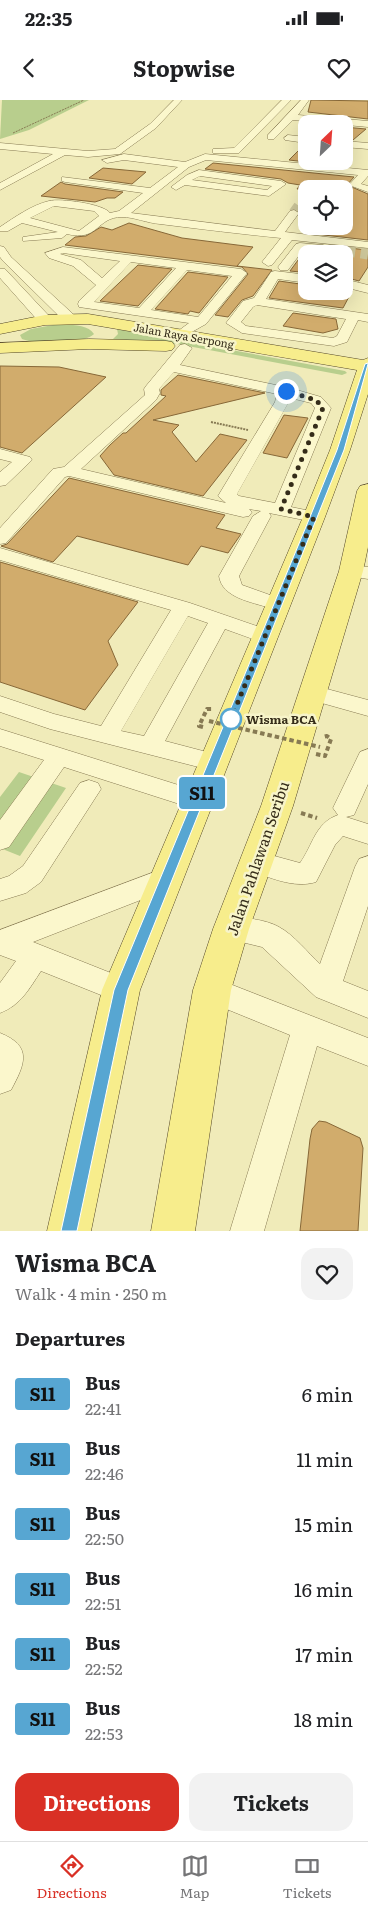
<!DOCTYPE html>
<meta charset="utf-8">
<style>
body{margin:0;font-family:Literata,serif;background:#f2f2f2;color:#202124;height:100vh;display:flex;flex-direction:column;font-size:19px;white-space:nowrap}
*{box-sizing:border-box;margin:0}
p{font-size:16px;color:#757577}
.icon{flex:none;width:28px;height:28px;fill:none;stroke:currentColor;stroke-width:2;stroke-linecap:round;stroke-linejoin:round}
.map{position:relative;height:1131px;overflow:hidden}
.details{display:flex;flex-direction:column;background:#fff;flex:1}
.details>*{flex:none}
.badge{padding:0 10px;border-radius:4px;font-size:18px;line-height:32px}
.needle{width:32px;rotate:25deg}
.buttons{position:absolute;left:298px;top:15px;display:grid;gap:10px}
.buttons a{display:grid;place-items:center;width:55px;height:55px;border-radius:10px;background:#fff;box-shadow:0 5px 20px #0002;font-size:25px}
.you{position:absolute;width:25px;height:25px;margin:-12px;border:4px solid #fff;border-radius:50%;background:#1a73e8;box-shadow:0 0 0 8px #1a73e833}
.map>.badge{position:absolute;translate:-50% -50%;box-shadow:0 0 0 2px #fff}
h2{padding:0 15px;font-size:19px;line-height:45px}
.round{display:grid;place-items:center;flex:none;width:52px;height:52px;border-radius:15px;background:#f2f2f2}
.overview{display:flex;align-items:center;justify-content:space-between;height:85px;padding:0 15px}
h1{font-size:24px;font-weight:700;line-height:38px}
.button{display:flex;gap:10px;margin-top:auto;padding:10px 15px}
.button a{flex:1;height:58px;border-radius:15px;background:#d93025;color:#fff;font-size:20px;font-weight:700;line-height:58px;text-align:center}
.button a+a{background:#f2f2f2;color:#202124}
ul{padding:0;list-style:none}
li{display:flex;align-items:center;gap:15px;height:65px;padding:0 15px}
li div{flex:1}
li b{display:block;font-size:19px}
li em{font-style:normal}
li .badge{min-width:55px;font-weight:700;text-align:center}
.status{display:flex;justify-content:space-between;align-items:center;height:35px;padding:0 25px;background:#fff;direction:ltr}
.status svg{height:14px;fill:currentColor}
header{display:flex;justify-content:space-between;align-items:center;height:65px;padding:0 15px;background:#fff;font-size:22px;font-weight:700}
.tab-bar{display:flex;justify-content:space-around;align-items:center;height:70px;border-top:1px solid #e0e0e0;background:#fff;font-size:14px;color:#757577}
.tab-bar a{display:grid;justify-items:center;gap:2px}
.tab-bar .selected{color:#d93025}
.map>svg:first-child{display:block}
</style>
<div class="status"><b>22:35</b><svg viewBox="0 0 49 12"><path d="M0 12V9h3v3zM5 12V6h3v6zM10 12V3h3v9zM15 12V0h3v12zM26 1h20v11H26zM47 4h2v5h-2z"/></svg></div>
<header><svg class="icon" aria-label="back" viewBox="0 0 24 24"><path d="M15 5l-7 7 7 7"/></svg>Stopwise<svg class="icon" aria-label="heart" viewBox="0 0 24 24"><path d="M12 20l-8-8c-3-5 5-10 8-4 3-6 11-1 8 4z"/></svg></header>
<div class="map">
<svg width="368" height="1131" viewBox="0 0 368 1131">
<rect width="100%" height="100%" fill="#f0ebb9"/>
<!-- green -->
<path fill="#b8ce8d" d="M2,0h87l-60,30 -29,9z
M53,225c12,0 34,-2 41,9 -9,10 -59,11 -72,5l-2,-4 11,-6z
M117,229l228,42 2,2 -5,2 -165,-31 -64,-5 5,-5z
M19,672l47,16 -46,68 -20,-8v-51z"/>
<!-- building -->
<path fill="#d1ac6c" stroke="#876838" d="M311,0l57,1v18l-60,-7z
M344,27l22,2 -13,11 -9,-1z
M304,45h2v16h29l-3,4 -43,-5z
M213,63l141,14 -7,8 21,9v46l-53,-6 6,-8h23v-37h-47l3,-4 -12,-2 -7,-4 -76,-10z
M103,68l43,4 -14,12 -43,-6z
M61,82l4,2 58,8 -8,6h-8l-12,4 -54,-6z
M129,123l53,15 71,9 -16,19 35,4 -19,26 -11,4 -14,17 -13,-2 33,-41 -6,-7 -177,-22 10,-8 11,-1 15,-9 11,3z
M329,146l39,4v17l-9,14 -15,-4v-23h-38v22l-6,-4 -10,-1 14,-19 20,1 7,-4z
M138,165l34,4 -34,37 -38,-5z
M188,172l40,5 -29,36 -9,-2 -2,3 -33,-5z
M306,180v14l2,-3h36v-2l8,2 -9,17 -74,-10 10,-17 21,3z
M293,213l43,6 2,10 -15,4 -40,-7z
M0,266l59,1 47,10 -84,76 -22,-6z
M178,275l87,18 -112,27 26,5 -7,7 24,30 24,-28 27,6 -44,56 -89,-21 -14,-19 10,-11 13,-12h3l40,-37 -5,-1v-5z
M284,315l24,3 -21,40 -24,-5z
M69,378l156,37 -9,13 25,6 -13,19 -27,-7 -13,19 -111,-29 -24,26 -52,-16 6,-2z
M0,462l138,40 -30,39 10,24 -33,45 -85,-28z
M319,1021l7,1 34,16 3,10 -5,83h-58l10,-92 2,-10z"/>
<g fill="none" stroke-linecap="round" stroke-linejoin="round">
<!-- minor-tunnel -->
<path stroke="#cbc599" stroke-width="11" stroke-dasharray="11 5.5" stroke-linecap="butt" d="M294,113l5,-7
M328,148l40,6"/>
<defs>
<path id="minor" d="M174,0h8l-26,28 -36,26 -32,3 -23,-2 -65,35v-7l53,-29 -53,-5v-6l88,8 27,-2 35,-25z
M282,0h9l-52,53h-26v-4l21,-1z
M301,0h8l-11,15 70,6v6l-75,-7 -19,19h-6v-4z
M288,35l18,2v6l-21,-3 -1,-2z
M344,41l24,2v6l-24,-2z
M124,54l61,8 20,-8 163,16v6l-7,8 7,2v6l-19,-7 9,-10 -152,-15 -17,7 -58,46 144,18 15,-20 4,-1 5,3 -14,19 83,10v6l-76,-8 -20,25 -4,1 -6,-4 19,-24c-40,-4 -81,-9 -121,-14 -13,-1 -26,-7 -38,-7 -26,0 -23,25 -55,17l-5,4 -39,3v-4l35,-5 -36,-9 -14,8h-8v-4c15,-10 32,-22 49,-26 11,-3 55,3 61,12l9,-2 24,-18 -78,-11 -3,-1v-4l88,11 28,-21 -54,-7 -17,3 -5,-3zM54,106l40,5 5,5 -20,15 -49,-13z
M199,70l82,11 5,3 -17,12 -84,-11 -9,5 -5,-3 16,-12zM200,76l72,10 -5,4 -75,-10z
M300,143l23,2 6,3 -6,3 -20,-1 -15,20h-8l-2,-3 18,-23z
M0,146l4,1 7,10 62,57 2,3 -2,3h-10l-60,-59 -3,-4z
M63,147l178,22 6,4 -41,51 -25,14 -7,-4 15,-11 -110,-16 -1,-3 1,-3 17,-16 -23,-19 -24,-8 -4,-5zM63,153l57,8 -18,17 -21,-18 -21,-6zM131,162l45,6 -37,40 -45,-6zM187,170l45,6 -34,41 -47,-7z
M0,169h5l45,48 2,3 -2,3h-10l-40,-45z
M275,171l25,3 6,4 -6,4 -22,-3 -12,20 102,15v8l-10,-2 -11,22 -13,4 -92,-13 -16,-10 17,-22 11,-3 17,-26zM257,205l89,14 -9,17 -4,2 -87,-12 -5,-4 12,-15z
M344,179l24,6v8l-24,-6z
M185,244l7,4 -12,17 110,23 31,9 10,11 -40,99 29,6 3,4 -3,4 -6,1 -45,-9 2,3 -32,60 3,9 42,15 3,4 -3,4 -7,2 -7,-2c-18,-6 -48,-10 -51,-32l34,-60 8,-5 -12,-2 3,3 -3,4 -6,1 -174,-41 -4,1 -59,66 -6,1v-16l53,-59 11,-2 81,-72 -1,-6 2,-3 34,-41zM174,272l103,22 -2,8 -57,94 8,7 -145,-34 75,-69 4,-7 -1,-4zM291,298l20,5 4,5 -40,95 -36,-7 -2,-2z
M0,349l30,8 2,3 -26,25 -6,1v-14l12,-10 -12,-3z
M0,448l190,55 81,28 3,5 -3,5 -7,2 -39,-14 -60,112 57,15 4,6 -4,6 -8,3 -164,-42 -50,-17v-16l54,18 47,12 70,-116 -171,-50zM188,516l20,7 -64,113 -23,-5z
M351,465l17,2v12l-24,-4 -3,-4 3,-4z
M312,585l56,15v16l-64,-18 -3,-5 3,-5z
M0,629l207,65 3,7 -3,7 -9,2 -134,-43 -55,80 -9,3v-30l44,-60 -44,-14z
M368,649v35l-14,31 -8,2 22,7v20l-25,-8 -8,9 -19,37c-22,7 -48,-5 -69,-13l-4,-7 4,-7 9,-4 44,12c13,-18 15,-40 38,-48l-5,-7 27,-56z
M89,680l9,3 3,6 -60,93 -15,11 -26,8v-22l9,-3 14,-10 57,-83z
M368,756v50l-25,75 25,10v27l-52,-21 -54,-50 -41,-10 -4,-8 4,-8c15,-6 44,-2 58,6 15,8 29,26 41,37l35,-97 4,-8z
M165,768l9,3 4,8 -4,8 -141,55 98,39 4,9 -4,9 -10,4 -80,-32c-12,18 -20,34 -41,42v-30l16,-22 -16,-6v-25z
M212,877l156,61v28l-51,-20 -53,185h-34l60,-196 -88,-36 -4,-9 4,-9z
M0,933c33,13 25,31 11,57l-11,4z"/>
<path id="major" d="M88,214l275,46 5,-2v36l-18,56 -25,67 -185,473 -49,241h-44l55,-241 201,-473 27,-67 27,-80 -269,-46 -43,1 -45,9v-10l45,-9z
M89,239l77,2 6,1 3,4 -3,4 -6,1 -77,-2 -89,4v-10z
M368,384v63l-5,24 -70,235 -44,123 -18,61 -36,241h-44l42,-241 20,-61 48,-123 78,-235 18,-80 3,-5z"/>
</defs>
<!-- minor casing -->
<use href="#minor" stroke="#877a53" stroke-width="1"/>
<!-- major casing -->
<use href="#major" stroke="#534628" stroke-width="1"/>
<!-- path-far2 -->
<path stroke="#877a53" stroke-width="1" stroke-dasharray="2 1" stroke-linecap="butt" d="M13,33l71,-33"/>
<!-- path-far1 -->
<path stroke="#877a53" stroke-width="2" stroke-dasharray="2 1" stroke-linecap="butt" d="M211,322l37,8"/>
<!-- path -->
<path stroke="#877a53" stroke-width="4" stroke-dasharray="4.5 3" stroke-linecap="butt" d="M203,627l-4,-1 8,-17h6
M316,654l9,2 6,-17 -4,-3 -4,1
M301,713l16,5"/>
<!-- minor -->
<use href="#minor" fill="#fbf7cc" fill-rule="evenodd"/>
<!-- major -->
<use href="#major" fill="#f7ed8c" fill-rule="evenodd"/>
<!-- path-bridge -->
<path stroke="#877a53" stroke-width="4" stroke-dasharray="4.5 3" stroke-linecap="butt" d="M209,621l111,26"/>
</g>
<!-- line -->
<path fill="#57a6d2" stroke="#fff" d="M368,263v1l-24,86 -216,540 -51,241h-16l53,-241 196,-473 27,-67 28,-86z"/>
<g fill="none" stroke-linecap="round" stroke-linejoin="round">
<!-- walk -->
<path stroke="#352c19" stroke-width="5" stroke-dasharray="0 9" d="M231,619l83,-202 -33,-8 42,-101 -7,-8 -30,-9"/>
</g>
<!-- markers -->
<circle fill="#fff" stroke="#57a6d2" stroke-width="2.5" cx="231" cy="619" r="10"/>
<g text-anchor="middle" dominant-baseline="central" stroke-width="5" stroke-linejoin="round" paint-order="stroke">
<!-- far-street labels -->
<g font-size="11" fill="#352c19" stroke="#f7f4c9">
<text transform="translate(184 235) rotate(10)">Jalan Raya Serpong</text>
</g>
<!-- stop labels -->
<g font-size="12" font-weight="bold" fill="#352c19" stroke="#f7f4c9" text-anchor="start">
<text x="246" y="619">Wisma BCA</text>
</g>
<!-- near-street labels -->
<g font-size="15" fill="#352c19" stroke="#f7f4c9">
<text transform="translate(257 758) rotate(-71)">Jalan Pahlawan Seribu</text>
</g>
</g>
</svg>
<div class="buttons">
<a><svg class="needle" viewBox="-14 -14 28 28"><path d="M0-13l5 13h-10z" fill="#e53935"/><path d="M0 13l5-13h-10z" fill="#757577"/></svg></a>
<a><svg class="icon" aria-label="locate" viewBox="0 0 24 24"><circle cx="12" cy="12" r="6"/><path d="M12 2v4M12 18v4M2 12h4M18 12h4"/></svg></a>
<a><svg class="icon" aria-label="layers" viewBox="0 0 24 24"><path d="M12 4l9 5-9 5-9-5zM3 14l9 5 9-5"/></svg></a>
</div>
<div class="you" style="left:286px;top:291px"></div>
<b class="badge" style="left:202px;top:693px;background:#57a6d2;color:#111">S11</b>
</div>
<section class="details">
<div class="overview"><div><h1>Wisma BCA</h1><p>Walk · 4 min · 250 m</p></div><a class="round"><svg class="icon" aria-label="heart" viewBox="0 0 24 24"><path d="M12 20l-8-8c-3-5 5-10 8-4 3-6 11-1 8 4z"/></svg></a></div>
<h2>Departures</h2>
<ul>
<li><span class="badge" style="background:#57a6d2;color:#111">S11</span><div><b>Bus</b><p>22:41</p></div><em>6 min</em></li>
<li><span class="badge" style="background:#57a6d2;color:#111">S11</span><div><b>Bus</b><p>22:46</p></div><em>11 min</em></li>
<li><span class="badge" style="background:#57a6d2;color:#111">S11</span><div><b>Bus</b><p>22:50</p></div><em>15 min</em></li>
<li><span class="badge" style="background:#57a6d2;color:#111">S11</span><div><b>Bus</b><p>22:51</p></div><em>16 min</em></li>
<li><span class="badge" style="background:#57a6d2;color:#111">S11</span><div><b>Bus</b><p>22:52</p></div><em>17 min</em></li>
<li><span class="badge" style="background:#57a6d2;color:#111">S11</span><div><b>Bus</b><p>22:53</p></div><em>18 min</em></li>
</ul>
<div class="button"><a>Directions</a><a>Tickets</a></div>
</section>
<nav class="tab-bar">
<a class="selected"><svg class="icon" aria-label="directions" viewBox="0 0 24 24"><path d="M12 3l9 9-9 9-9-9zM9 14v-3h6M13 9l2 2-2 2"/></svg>Directions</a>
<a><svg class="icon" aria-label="map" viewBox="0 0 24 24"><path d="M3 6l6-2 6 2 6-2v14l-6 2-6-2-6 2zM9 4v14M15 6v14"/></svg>Map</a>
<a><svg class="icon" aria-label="tickets" viewBox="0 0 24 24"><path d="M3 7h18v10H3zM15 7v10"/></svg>Tickets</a>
</nav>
